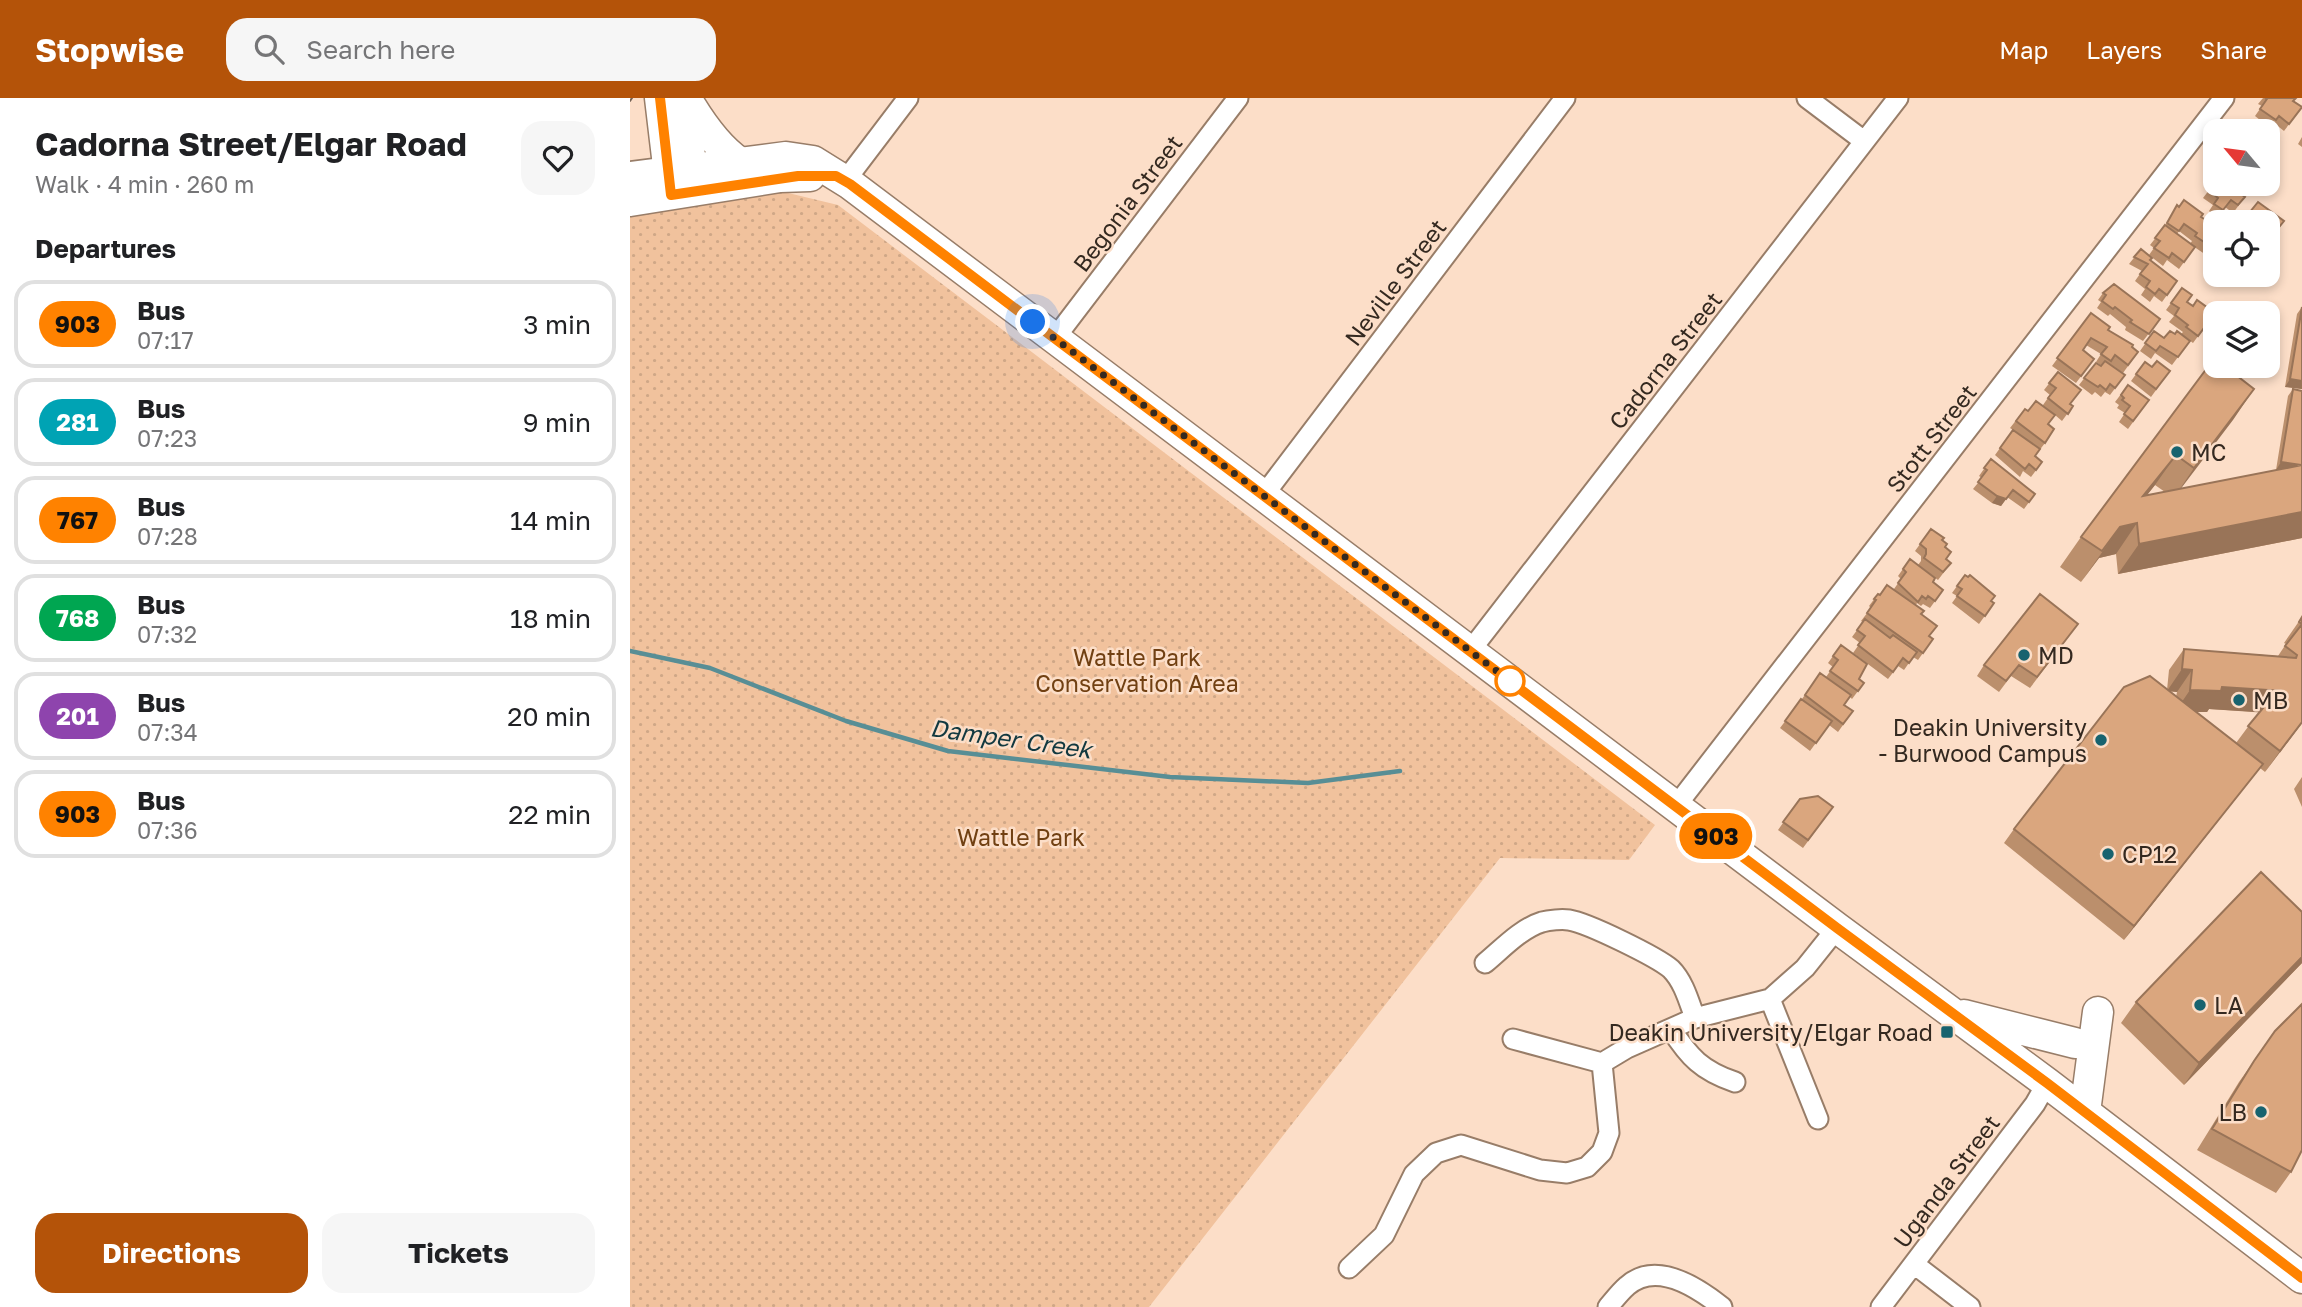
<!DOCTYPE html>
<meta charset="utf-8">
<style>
body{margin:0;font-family:"Golos Text",sans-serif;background:#f6f6f6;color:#202124;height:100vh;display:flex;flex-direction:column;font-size:26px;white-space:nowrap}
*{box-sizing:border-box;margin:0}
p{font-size:23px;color:#757577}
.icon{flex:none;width:38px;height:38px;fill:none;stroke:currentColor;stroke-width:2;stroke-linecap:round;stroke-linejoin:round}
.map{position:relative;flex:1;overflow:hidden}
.panel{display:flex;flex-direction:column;background:#fff;width:630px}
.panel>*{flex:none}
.badge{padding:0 14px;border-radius:23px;font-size:24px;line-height:46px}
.needle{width:46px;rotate:299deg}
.controls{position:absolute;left:1573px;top:21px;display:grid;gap:14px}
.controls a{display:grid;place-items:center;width:77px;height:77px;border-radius:14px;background:#fff;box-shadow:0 4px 10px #0003;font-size:35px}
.you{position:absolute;width:35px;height:35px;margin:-18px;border:5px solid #fff;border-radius:50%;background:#1a73e8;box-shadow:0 0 0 10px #1a73e833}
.map>.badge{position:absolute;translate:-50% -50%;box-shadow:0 0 0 4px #fff}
h2{padding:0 35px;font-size:26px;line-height:63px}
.round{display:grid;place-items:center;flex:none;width:74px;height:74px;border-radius:21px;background:#f6f6f6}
.overview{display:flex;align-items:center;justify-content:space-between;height:119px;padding:0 35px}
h1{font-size:33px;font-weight:700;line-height:52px}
.cta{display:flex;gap:14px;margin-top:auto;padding:14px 35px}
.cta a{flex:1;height:80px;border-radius:21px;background:#b45309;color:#fff;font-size:28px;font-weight:700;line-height:80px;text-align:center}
.cta a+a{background:#f6f6f6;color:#202124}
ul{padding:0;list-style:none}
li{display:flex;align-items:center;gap:21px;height:88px;margin:0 14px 10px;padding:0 21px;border:4px solid #e0e0e0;border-radius:21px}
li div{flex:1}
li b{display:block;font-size:26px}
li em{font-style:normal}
li .badge{min-width:77px;font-weight:700;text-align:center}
header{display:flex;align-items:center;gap:42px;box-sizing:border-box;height:98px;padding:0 35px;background:#b45309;color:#fff}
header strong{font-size:33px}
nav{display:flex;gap:38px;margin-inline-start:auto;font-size:24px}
.search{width:490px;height:63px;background:#f6f6f6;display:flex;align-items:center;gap:18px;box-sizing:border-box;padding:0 24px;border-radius:21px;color:#757577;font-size:26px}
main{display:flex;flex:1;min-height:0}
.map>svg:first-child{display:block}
</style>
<header>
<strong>Stopwise</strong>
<div class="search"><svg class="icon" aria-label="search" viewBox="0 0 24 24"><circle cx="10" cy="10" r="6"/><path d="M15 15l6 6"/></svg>Search here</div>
<nav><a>Map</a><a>Layers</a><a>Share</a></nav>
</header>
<main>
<section class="panel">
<div class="overview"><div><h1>Cadorna Street/Elgar Road</h1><p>Walk · 4 min · 260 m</p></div><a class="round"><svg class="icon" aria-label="heart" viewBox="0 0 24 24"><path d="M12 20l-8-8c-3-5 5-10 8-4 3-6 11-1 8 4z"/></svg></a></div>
<h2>Departures</h2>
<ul>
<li><span class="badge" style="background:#ff8200;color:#111">903</span><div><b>Bus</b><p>07:17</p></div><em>3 min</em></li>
<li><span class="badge" style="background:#00a3b4;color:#fff">281</span><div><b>Bus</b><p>07:23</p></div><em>9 min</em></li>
<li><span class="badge" style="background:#ff8200;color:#111">767</span><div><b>Bus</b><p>07:28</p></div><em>14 min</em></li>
<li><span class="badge" style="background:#00a651;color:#fff">768</span><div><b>Bus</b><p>07:32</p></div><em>18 min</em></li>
<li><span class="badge" style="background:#8e44ad;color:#fff">201</span><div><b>Bus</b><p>07:34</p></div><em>20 min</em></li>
<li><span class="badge" style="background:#ff8200;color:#111">903</span><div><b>Bus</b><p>07:36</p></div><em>22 min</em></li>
</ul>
<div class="cta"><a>Directions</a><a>Tickets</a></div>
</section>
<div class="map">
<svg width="1672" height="1209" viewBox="0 0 1672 1209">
<defs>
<pattern id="park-dots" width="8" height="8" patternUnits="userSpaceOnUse" patternTransform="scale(1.75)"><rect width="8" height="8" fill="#f1c29d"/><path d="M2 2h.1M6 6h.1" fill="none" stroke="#cfa787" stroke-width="1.8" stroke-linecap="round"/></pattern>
</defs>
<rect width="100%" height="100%" fill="#fcdec8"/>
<!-- park -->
<path fill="url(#park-dots)" d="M154,94l54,13 817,620 -26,35 -129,-2 -351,449h-519v-1093z"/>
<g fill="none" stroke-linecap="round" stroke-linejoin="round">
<!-- stream -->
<path stroke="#588e95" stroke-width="4.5" d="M0,553l80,17 136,53 102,30 222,26 138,6 92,-12"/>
<defs>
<path id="minor" d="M1177,0l57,43
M215,83l63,-83
M425,240l183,-240
M633,398l302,-398
M840,553l428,-553
M1046,708l548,-708
M855,865c17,-14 35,-34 57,-41 7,-2 20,-3 27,-2 19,3 88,37 102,49 13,13 18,33 24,49
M1140,901l48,120
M1041,931c18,28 31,42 64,53
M883,941l89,24
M1284,1166l56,43
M719,1170l35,-33 30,-61 22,-21 25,-8 79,25 27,3 20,-6 15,-15 7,-19 -7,-70 25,-15 68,-30 75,-19 35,-31 32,-40
M978,1209c6,-7 12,-15 19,-21 29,-26 70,1 95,21
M1251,1209l154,-203 12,-21"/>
<path id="primary" d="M30,0l11,93
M54,0l9,89
M56,0c14,24 31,49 53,64
M0,79l156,-20 27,4 37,23 987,744 210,155 255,195
M0,103l150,-24 30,-1
M1334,917l111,28
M1455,1014l13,-100"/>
</defs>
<!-- minor casing -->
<use href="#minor" stroke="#987d68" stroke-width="23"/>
<!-- primary casing -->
<use href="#primary" stroke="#987d68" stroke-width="33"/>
<!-- minor -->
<use href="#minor" stroke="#fff" stroke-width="19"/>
<!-- primary -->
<use href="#primary" stroke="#fff" stroke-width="30"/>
<!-- tram -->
<path stroke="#726154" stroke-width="2" d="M0,3l2,-3"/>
</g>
<!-- wall -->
<path fill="#bb8f6c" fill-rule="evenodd" d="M1633,0h33l-3,3 9,6 -18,24 -10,-8 -4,5 -15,-12 7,-10 -4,-2z
M1672,39v10l-4,-3z
M1586,83v3h26l-5,7 8,6 -12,16 -8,-6 -8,11 -8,-7 4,-6 -10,-7z
M1628,104l26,19 -13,18 -3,-3v-14h-20l-3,-2z
M1547,107l24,12 15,9v28l-4,5 -22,-15 2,-3 -13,-10 -2,3 18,13 -16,22 -12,-9 -4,6 -14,-11 5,-7 -4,-3 15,-19z
M1511,151l9,11 27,21 -15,21 -8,-6 -4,6 -9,-7 4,-6 -10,-8 7,-10 -13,-7z
M1603,177h12l-4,5z
M1552,190l5,14 6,4 22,7 -22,30 -12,-9 2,-2 -14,-10 5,-6 -8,-6z
M1473,195l57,26 -17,22 -18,-11 1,-3 -16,-13 -2,2 -11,-8 4,-6 -3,-2z
M1672,209v82l-17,-2 12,-73z
M1461,215l17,17 30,22 -15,21 -14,-10 16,12 -15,20 -5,-3 -4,5 -6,-5 -3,3 -13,-10 17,-22 5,3h1l-6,-4 5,-8 -15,-9 -3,5 11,9 -18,24 -24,-17z
M1524,233l10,7 11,-4 15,7 -18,24 -17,-12 -4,6 -11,-8z
M1515,264l7,5 18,4 -19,26 -20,-16z
M1428,274l13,32 2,2 -11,15 -7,-6 -7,10 -3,18 -10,13 7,6 -11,15 -8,-6 -3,6 -25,-22 18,-25 -3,-2 15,-19 3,2 15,-6 7,-10 -6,-5z
M1606,277l18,14 -74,100 98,-19h-2l12,-74 5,-7 9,149 -184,36 -2,-20 -17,4 -18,24 -21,-15 21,-30zM1525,387l10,7 -19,4z
M1498,287l21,15 -21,29 -9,-7 6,-9 -8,-5 2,-3 -4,-3z
M1361,361l44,35 -11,15 -17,-12 -6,9 -9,-3 -19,-14 9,-11 -3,-2z
M1301,431l11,11 4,19 5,4 -13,17 -20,-15 3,-4v-5l-6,-5z
M1280,461l23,23 10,8 -13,18 -7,-4 -2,2 -4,-3 -1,2 5,9 8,22 4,3 -15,21 -5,-3 -9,13 -6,-4 -10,13 -35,-26 7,-10 -8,-6 11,-15 -2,-1 10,-13 -2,-2 9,-12 2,1 14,-6 7,-10 -3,-3z
M1335,477l29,28 -15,21 -27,-21 5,-7 -5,-3z
M1672,519v106l-37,49 -5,-4 -136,172 -120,-97 10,-14 153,-139 2,-20 15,-21 94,7 8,-12 -2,-1zM1538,593l9,1 -1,5zM1579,611l50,3 -23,31 -40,-31h11z
M1440,537l-40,53 -19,-12 -12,16 -22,-16 7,-11z
M1211,547l18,34 5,4 -12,16 -2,-2 -6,8 9,6 -15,21 -9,-7 -19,26 -30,-23 22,-29 18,-26 6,4 7,-10 -5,-4z
M1672,679v30l-8,-18z
M1170,701l33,8 -30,41 -25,-18z
M1672,814v51l-118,122 -63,-62 15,-21z
M1624,963l37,111 -15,21 -79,-43 42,-68z"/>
<!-- shaded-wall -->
<path fill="#997458" d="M1660,281l12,2v8l-17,-2z
M1624,291l-21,31 -60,79 21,-31z
M1546,357l-21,30 -33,42 21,-31z
M1651,364l21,4 -2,7 -24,-3z
M1383,392l-12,16 -9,-3 5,-7z
M1672,414v26l-184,36 21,-30z
M1507,425l-21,31 -17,4 -18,24 39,-55z
M1552,571l10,1 -15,22 -10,-1z
M1592,589l61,4 -15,22 -59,-4 -2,3h-32l15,-22z
M1672,624v1l-37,49 15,-21z
M1633,666l-11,14 -128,162 10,-14z
M1672,859v6l-118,122 15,-22z"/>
<!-- building -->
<path fill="#daa67e" stroke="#997458" stroke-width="2" d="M1635,0h31l-3,3 9,6 -13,17 -10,-8 -3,4 -16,-11 7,-10z
M1586,83v3h11l18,13 -7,8 -7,-5 -8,10 -9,-6 4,-6 -10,-8z
M1554,102l19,14 -2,3 15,9v24l-21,-14 2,-3 -13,-9 -5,7 -12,-8 10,-18 2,2z
M1628,104l26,19 -8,10 -7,-5 -1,1v-5h-19l5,-6 -4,-4z
M1535,127l30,22 -11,15 -12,-9 -3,5 -15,-10 6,-7 -5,-3z
M1511,151l11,9 -2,2 27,21 -10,14 -8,-6 -4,5 -9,-7 4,-6 -10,-7 8,-10 -14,-7z
M1484,186l46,35 -11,15 -19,-12 2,-2 -17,-13 -2,2 -11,-8 4,-6 -3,-2z
M1552,190l10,7 -5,7 6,4 4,-6 18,13 -17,23 -12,-9 2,-2 -13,-10 4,-7 -8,-5z
M1672,209v74l-12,-2z
M1461,215l19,14 -2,3 25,15 -1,2 6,5 -10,13 -13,-10 -4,6 -10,-7 6,-7 -16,-9 -8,12 11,9 -13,17 -24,-18z
M1524,233l10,7 6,-7 5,3 2,-3 13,10 -12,16 -18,-11 -4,5 -11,-8z
M1586,258v10h26l-6,9 18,14 -60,79 -18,-13 -33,41 159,-31v47l-163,32 -2,-21 -17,4 -18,24 -21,-14z
M1475,263l20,14 -10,13 -5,-4 -4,6 -6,-5 -2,2 -14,-9 12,-15 5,3z
M1527,263l13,10 -14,18 -20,-15 9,-12 7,5z
M1428,274l23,18 -11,14 3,2 -5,8 -20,-16 8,-10 -7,-5z
M1498,287l21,15 -16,21 -9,-7 6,-8 -8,-6 2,-2 -3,-3z
M1663,291l9,2v74h-1l-20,-3z
M1406,303l19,14 -7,9 6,5 -9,14 -29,-22 9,-12 3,2z
M1383,332l27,19 -5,7 7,6 -6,8 -7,-6 -4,5 -25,-21z
M1361,361l44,35 -6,8 -16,-12 -7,9 -9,-3 -19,-14 9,-12 -3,-2z
M1301,431l13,9 -2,2 5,4 -2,3 6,5 -5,7 5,4 -8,9 -19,-14 2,-4v-5l-6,-5z
M1280,461l25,19 -2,4 10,8 -8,11 -7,-5 -2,3 -4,-3 -4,6 -20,-19 8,-11 -3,-3z
M1335,477l3,2 2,-2 25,21 -4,5 3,2 -9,13 -28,-20 5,-7 -5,-3z
M1257,487l37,26 -3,3 16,12 -8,10 4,3 -10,14 -56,-40 9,-13 -2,-1 4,-5 2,1z
M1410,496l38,30 -41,53 -18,-12 -13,16 -22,-16z
M1672,519v105l-22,29 -32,-25 25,-30 7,6 3,-5v-6l-61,-4 -1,4 -31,-1 2,-20 -10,-1 2,-20 112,9 1,-3 -12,-9 17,-22 -3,-2z
M1235,521l25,19 3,-3 24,17 -8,11 -6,-5 -10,14 -35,-27 7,-9 -8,-6z
M1211,547l26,19 -8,15 5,4 -6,8 -28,-20 8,-11 -5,-4z
M1190,575l31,22 -7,10 9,6 -10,13 -38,-29z
M1520,578l113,88 -129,162 -120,-97 110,-142z
M1171,601l31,22 -16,22 -31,-22z
M1188,698l15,11 -25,33 -25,-18 17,-23z
M1631,774l41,40v45l-103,106 -63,-61z
M1672,906v146l-11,22 -79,-43 42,-68 21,-30z"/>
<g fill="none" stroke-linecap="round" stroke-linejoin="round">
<defs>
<path id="line" d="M30,0l11,97 127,-19h38l14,8 987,744 210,155 255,195"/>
</defs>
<!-- line casing -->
<use href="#line" stroke="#fff" stroke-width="16"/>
<!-- line -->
<use href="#line" stroke="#ff8200" stroke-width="10"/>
<!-- walk -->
<path stroke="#342920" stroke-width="7" stroke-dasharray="0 12.6" d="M403,224l477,359"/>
</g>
<!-- markers -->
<g fill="#18636f" stroke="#fcdec8" stroke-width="2.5">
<circle cx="1547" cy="354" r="7"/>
<circle cx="1394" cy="557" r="7"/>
<circle cx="1609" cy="602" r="7"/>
<circle cx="1471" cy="642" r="7"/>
<circle cx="1478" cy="756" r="7"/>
<circle cx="1570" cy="907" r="7"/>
<rect x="1310" y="927" width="14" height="14" rx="3.5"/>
<circle cx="1631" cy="1014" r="7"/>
</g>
<circle fill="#fff" stroke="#ff8200" stroke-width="3.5" cx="880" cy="583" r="14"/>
<g text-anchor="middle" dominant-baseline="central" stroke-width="5" stroke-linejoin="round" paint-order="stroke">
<!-- street labels -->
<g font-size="23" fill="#342920" stroke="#fcdec8">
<text transform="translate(497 105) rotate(-53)">Begonia Street</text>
<text transform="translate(765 184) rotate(-53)">Neville Street</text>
<text transform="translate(1035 262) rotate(-52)">Cadorna Street</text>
<text transform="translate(1301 340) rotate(-52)">Stott Street</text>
<text transform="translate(1316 1083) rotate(-53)">Uganda Street</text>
</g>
<!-- poi labels -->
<g font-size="23" fill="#342920" stroke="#fcdec8" text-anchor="start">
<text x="1561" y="354">MC</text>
<text x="1408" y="557">MD</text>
<text x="1623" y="602">MB</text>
<text x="1457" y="629" text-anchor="end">Deakin University<tspan x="1457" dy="26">- Burwood Campus</tspan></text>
<text x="1492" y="756">CP12</text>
<text x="1584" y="907">LA</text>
<text x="1303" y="934" text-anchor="end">Deakin University/Elgar Road</text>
<text x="1617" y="1014" text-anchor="end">LB</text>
</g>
<!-- park labels -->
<g font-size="23" fill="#714012" stroke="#fcdec8">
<text x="507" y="559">Wattle Park<tspan x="507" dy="26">Conservation Area</tspan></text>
<text x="391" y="739">Wattle Park</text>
</g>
<!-- water labels -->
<g font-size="24" font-style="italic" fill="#123940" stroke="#fcdec8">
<text transform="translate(381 640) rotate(8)">Damper Creek</text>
</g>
</g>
</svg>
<div class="controls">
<a><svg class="needle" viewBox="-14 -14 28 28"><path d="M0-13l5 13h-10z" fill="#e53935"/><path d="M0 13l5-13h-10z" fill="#757577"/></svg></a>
<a><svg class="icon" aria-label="locate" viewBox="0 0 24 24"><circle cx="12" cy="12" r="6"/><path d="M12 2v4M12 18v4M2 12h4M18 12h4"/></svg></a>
<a><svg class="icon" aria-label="layers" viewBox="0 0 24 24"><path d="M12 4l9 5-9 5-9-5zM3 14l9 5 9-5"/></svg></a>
</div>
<div class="you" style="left:403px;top:224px"></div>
<b class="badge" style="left:1086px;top:738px;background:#ff8200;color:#111">903</b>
</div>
</main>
